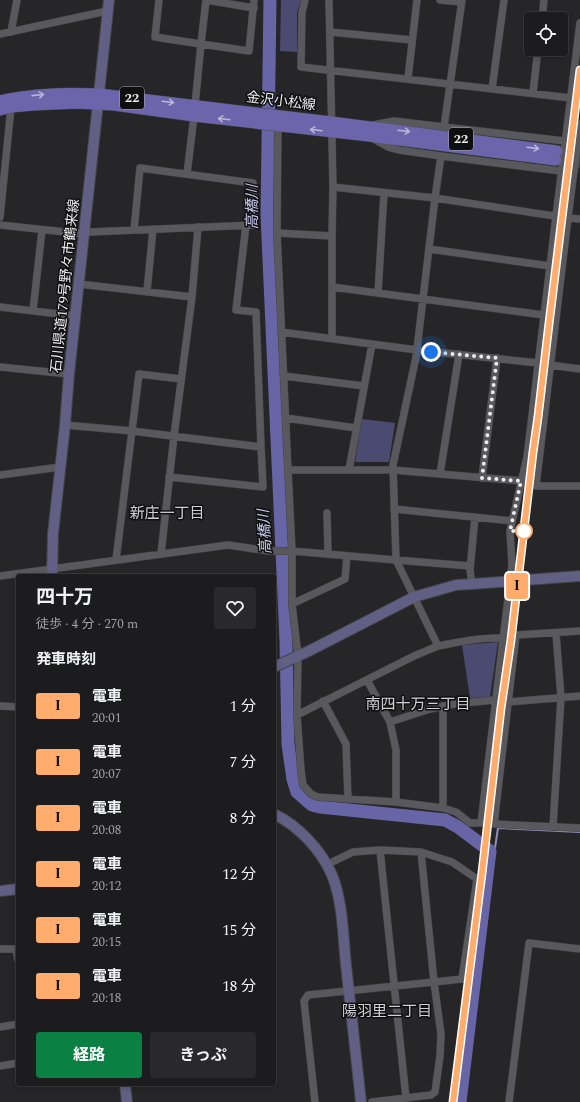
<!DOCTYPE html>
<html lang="ja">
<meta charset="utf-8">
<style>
body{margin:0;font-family:Spectral,"Noto Sans JP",serif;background:#29292c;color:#f1f3f6;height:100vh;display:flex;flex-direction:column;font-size:15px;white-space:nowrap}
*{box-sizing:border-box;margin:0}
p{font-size:13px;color:#a0a1a4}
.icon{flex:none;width:22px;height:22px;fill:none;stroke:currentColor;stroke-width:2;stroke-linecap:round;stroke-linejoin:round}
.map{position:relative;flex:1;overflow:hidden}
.sheet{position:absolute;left:16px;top:574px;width:260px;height:512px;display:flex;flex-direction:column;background:#1c1c1f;border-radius:4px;box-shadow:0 2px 6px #0003,0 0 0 1px #3a3a3d}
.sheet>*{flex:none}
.badge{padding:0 8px;border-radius:3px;font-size:14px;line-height:26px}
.controls{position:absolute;left:524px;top:12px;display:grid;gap:8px}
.controls a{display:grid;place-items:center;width:44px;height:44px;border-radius:4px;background:#1c1c1f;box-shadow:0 2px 6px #0003,0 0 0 1px #3a3a3d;font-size:20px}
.you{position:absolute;width:20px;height:20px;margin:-10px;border:3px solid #fff;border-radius:50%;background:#1a73e8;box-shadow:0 0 0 6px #1a73e833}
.map>.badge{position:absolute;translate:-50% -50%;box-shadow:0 0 0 2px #fff}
h2{padding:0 20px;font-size:15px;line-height:36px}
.round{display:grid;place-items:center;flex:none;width:42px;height:42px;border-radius:4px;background:#29292c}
.overview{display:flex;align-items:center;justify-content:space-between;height:68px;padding:0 20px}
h1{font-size:19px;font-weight:700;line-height:30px}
.primary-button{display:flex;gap:8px;margin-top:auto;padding:8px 20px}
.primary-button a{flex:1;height:46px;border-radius:4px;background:#0b8043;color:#fff;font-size:16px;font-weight:700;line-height:46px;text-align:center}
.primary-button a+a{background:#29292c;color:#f1f3f6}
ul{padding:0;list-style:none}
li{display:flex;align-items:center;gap:12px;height:56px;padding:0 20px}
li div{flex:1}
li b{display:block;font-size:15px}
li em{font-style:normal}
li .badge{min-width:44px;font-weight:700;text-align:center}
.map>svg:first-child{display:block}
</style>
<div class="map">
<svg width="580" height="1102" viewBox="0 0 580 1102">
<rect width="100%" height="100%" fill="#262629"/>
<!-- green -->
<path fill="#4b4a71" d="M281,0h20l-4,13v39l-17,-1z
M362,419l33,4 -6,39h-34z
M498,642l-8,55 -20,1 -8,-53z"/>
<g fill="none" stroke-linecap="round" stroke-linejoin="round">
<!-- stream -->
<path stroke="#908ebd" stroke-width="2" d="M490,851l5,-3 3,-20 82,4"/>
<!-- river -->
<path stroke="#6865a7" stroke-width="13" d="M270,0l-3,214 19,427 2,103 5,35 4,13 9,8 6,5 8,2 125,13 13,7 32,24 -30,251"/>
<!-- primary-tunnel -->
<path stroke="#444447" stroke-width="11" stroke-dasharray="11 5.5" stroke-linecap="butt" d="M557,151l23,3
M556,160l24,3"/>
<defs>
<path id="street" d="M159,0l-4,37 46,7 5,-44
M206,0l48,8
M305,0l-3,12 -1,55 270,31
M329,0l4,187
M440,0l21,2
M462,0l-18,127 121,14
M542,19l2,-19
M11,32l6,-32
M330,32l82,8
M0,34l107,-23
M408,78l9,-78
M492,89l12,-89
M533,93l5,-44
M195,105l6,-61 48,7 5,-51
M373,125l21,-4 50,6
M278,126l-1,107 11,237 4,81v53l6,52 -1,59
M441,156l120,15
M187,174l7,-58
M0,217l11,-110
M580,219l-12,-1 -32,268h44
M0,225l84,9 6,-2 164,-7 -1,-42 -113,-15 -6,62
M277,233l55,3 1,-49 102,11 6,-42 -42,-6 -11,-3 -14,-8
M332,236v102
M429,249l121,17
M79,284l113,13
M332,287l212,28
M147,291l6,-62
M378,293l6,-100
M0,307l76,9
M33,311l9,-81
M281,332l136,18 121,13
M550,365l30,4
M0,367l69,7
M284,376l80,10
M286,418l70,10
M65,425l67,6 129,16 -5,-135 -20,-2 10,-85
M288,470h105l128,11
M349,470l23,-126
M440,474l19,-120
M0,475l60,-8
M169,477l94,10 -2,-40
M482,478l15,-120
M394,509l118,12
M327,513l1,41
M161,554l13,-118 18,-139 6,-70
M116,560l23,-186 42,5
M470,566l-74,-6 -3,-95 23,-108 19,-159 133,20 12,-94
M0,576l228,-31 41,6h23l104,9 42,86 -24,10 -117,59 4,55 2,15 8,9 7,3 78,5 47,6 13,4 14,11h11l31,-258 -2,-34 17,-74 29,-241 24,-193
M472,584l-2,-14 5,-53
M292,604l53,-25 2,-23
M580,631l-64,4 -22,189 86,4
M438,646c22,-4 43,-9 65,-8
M367,680l23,42 6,28v52
M323,701l23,43 2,55
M508,702l72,-6
M0,706l18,1
M390,722l40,-13 24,-5 41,-4
M443,808v-102
M553,827l8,-129 -5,-65
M380,850l26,248
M0,949h18
M16,949l2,11
M0,1027l18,-3
M0,1066l18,-3
M315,1102l-11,-101 4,-6 126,-13 -13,-130 -41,-2 -27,2 -27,13
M372,1102l59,-7 4,-3 5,-36 1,-22 -7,-52 28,-3 15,-100 -25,-17 -31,-10
M509,1102l20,-159 51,6"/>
<path id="secondary" d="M52,576l1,-42 12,-109 4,-51 40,-374
M274,667l35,-16 105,-54 42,-12 16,-1 108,-8
M274,814c25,12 47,36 58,61 11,27 11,62 14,90 5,46 10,91 15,137
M0,891l18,-2
M125,1084l2,18"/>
<path id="primary" d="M0,101c32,-8 66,-8 99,-7l232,28 226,29
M0,110l11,-3 22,-2 44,-2 37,2 80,11 175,20 187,24"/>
</defs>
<!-- street casing -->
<use href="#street" stroke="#444447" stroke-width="8"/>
<!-- secondary casing -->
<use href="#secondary" stroke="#444447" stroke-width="12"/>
<!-- primary casing -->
<use href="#primary" stroke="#444447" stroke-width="12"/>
<!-- street -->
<use href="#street" stroke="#59595d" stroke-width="7"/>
<!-- secondary -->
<use href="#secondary" stroke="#625f85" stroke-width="10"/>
<!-- primary -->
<use href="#primary" stroke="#6c65ac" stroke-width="11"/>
<!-- rail -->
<path stroke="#c3c3c6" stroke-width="2" d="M453,1102l29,-229 19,-165 10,-68 22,-188 5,-35 8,-70 34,-277"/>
</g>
<!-- one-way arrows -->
<defs><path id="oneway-shaft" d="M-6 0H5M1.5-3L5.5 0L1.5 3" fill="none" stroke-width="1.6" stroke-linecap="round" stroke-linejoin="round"/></defs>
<g stroke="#b9b6d4">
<use href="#oneway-shaft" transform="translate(38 95) rotate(-6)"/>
<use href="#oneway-shaft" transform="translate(168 102) rotate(7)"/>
<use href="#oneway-shaft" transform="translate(224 119) rotate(-173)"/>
<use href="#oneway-shaft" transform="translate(316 130) rotate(-173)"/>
<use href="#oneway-shaft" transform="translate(404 131) rotate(7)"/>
<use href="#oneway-shaft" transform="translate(533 148) rotate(7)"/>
</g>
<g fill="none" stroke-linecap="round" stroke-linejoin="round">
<defs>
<path id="line" d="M453,1102l29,-229 19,-165 10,-68 22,-188 5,-35 10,-85 32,-262"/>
</defs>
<!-- line casing -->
<use href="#line" stroke="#fff" stroke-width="9"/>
<!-- line -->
<use href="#line" stroke="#ffac6d" stroke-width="6"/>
<!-- walk -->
<path stroke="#ececef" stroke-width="4" stroke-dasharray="0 7.2" d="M431,352l66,6 -15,120 39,3 -11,50h14"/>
</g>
<!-- markers -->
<circle fill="#fff" stroke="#ffac6d" stroke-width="2" cx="524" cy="531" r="8"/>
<g text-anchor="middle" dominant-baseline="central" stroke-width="3" stroke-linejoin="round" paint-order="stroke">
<!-- shield labels -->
<g fill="#0f0f10" stroke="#aaaaac" stroke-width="1">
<rect x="120" y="87" width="24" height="22" rx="3"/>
<rect x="449" y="128" width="24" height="22" rx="3"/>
</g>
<g font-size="13" font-weight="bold" fill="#ececef">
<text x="132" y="98">22</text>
<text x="461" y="139">22</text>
</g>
<!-- street labels -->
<g font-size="14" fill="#ececef" stroke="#0f0f10">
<text transform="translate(281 101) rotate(7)">金沢小松線</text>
<text transform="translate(65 286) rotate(-84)">石川県道179号野々市鶴来線</text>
</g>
<!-- water labels -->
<g font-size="15" font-style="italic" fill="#cacbf1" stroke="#0f0f10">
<text transform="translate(252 207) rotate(-90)">高橋川</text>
<text transform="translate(265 532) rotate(-93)">高橋川</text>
</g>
<!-- neighbourhood labels -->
<g font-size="15" fill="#d0d0d5" stroke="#0f0f10">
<text x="167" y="513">新庄一丁目</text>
<text x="418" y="704">南四十万三丁目</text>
<text x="387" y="1011">陽羽里二丁目</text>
</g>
</g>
</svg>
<div class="controls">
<a><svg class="icon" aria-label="locate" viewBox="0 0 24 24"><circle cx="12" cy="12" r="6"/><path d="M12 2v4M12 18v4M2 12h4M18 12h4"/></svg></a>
</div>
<div class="you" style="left:431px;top:352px"></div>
<b class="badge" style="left:517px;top:586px;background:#ffac6d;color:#111">I</b>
<section class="sheet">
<div class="overview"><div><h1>四十万</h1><p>徒歩 · 4 分 · 270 m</p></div><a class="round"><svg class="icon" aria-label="heart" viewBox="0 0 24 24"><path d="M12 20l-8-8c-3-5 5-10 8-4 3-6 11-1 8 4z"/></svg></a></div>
<h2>発車時刻</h2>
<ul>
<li><span class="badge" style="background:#ffac6d;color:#111">I</span><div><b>電車</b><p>20:01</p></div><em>1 分</em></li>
<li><span class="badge" style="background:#ffac6d;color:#111">I</span><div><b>電車</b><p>20:07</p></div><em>7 分</em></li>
<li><span class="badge" style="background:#ffac6d;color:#111">I</span><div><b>電車</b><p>20:08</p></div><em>8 分</em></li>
<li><span class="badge" style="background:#ffac6d;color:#111">I</span><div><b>電車</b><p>20:12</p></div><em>12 分</em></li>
<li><span class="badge" style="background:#ffac6d;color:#111">I</span><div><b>電車</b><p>20:15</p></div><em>15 分</em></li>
<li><span class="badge" style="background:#ffac6d;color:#111">I</span><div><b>電車</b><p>20:18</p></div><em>18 分</em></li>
</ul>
<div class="primary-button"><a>経路</a><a>きっぷ</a></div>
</section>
</div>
